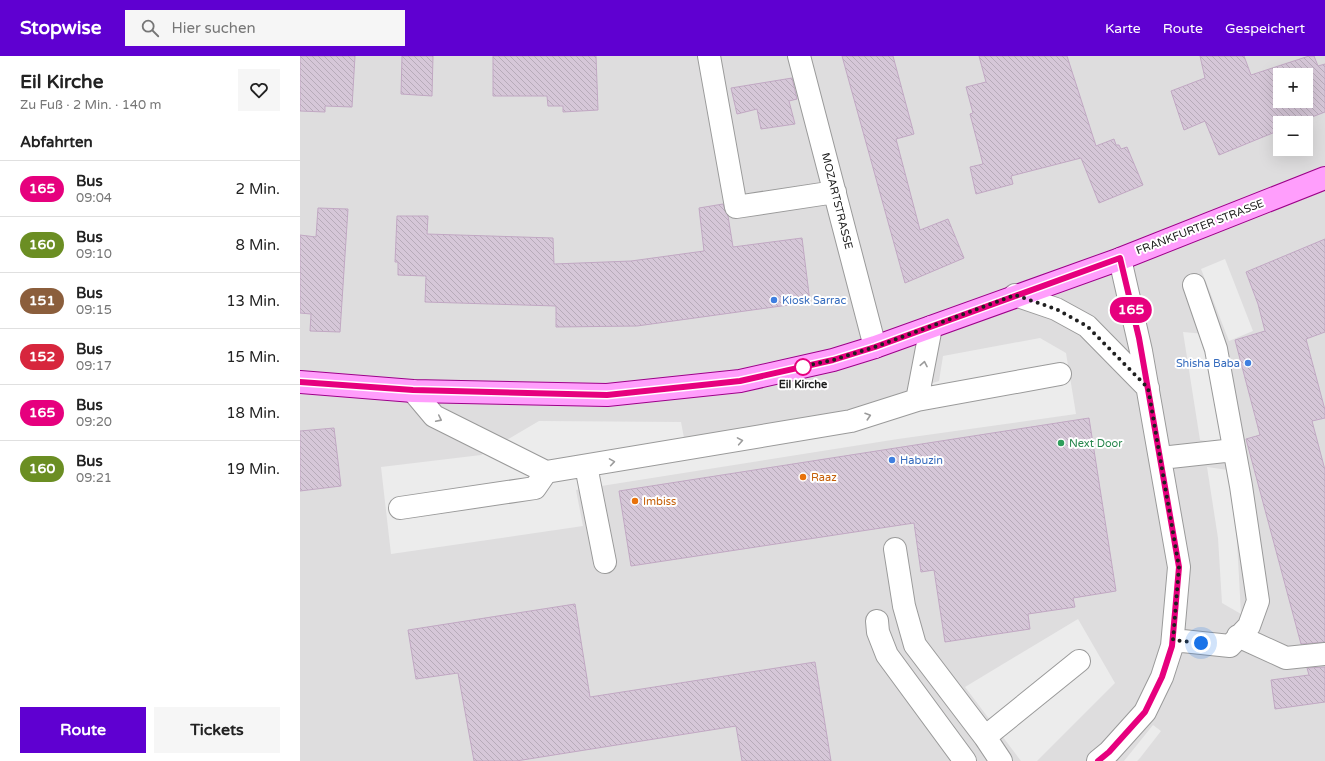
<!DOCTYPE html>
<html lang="de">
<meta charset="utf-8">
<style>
body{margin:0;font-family:"Varela Round",sans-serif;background:#f6f6f6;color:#222;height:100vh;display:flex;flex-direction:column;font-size:15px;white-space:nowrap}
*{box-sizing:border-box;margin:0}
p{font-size:13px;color:#767676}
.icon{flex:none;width:22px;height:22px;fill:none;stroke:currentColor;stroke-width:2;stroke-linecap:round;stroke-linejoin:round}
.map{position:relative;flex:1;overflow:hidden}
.panel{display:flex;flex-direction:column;background:#fff;width:300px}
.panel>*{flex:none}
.badge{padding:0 8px;border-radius:13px;font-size:14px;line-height:26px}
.tools{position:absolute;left:973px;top:12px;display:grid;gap:8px}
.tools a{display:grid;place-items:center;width:40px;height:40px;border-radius:0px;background:#fff;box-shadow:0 4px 16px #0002;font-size:20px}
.you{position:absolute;width:20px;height:20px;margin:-10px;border:3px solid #fff;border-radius:50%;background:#1a73e8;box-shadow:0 0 0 6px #1a73e833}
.map>.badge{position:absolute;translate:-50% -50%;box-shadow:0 0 0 2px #fff}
h2{padding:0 20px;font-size:15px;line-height:36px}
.round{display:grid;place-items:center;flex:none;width:42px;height:42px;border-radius:0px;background:#f6f6f6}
.overview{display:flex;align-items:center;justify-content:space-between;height:68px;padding:0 20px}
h1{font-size:19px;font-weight:700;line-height:30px}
.cta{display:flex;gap:8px;margin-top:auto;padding:8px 20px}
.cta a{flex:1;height:46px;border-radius:0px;background:#5f00d1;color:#fff;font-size:16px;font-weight:700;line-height:46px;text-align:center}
.cta a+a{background:#f6f6f6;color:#222}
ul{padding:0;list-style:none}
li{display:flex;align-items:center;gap:12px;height:56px;padding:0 20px;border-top:1px solid #e0e0e0}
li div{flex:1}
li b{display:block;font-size:15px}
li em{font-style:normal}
li .badge{min-width:44px;font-weight:700;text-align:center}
header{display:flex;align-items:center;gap:24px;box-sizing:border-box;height:56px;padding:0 20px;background:#5f00d1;color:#fff}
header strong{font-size:19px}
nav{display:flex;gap:22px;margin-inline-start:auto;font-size:14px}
.search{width:280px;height:36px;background:#f6f6f6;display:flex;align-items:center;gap:10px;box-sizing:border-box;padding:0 14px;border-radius:0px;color:#767676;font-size:15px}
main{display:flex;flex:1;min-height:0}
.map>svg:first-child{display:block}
</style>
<header>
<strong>Stopwise</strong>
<div class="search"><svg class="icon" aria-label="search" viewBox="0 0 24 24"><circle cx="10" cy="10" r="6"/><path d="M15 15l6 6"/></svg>Hier suchen</div>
<nav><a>Karte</a><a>Route</a><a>Gespeichert</a></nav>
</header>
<main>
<section class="panel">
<div class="overview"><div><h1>Eil Kirche</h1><p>Zu Fuß · 2 Min. · 140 m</p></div><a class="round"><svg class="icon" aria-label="heart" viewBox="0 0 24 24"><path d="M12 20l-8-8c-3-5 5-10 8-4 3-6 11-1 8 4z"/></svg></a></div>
<h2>Abfahrten</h2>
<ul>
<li><span class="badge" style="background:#e6007e;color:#fff">165</span><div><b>Bus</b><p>09:04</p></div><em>2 Min.</em></li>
<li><span class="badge" style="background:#6b8e23;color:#fff">160</span><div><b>Bus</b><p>09:10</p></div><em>8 Min.</em></li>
<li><span class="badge" style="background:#8b5e3c;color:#fff">151</span><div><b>Bus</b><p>09:15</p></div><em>13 Min.</em></li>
<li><span class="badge" style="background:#d7263d;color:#fff">152</span><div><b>Bus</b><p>09:17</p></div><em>15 Min.</em></li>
<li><span class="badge" style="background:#e6007e;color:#fff">165</span><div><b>Bus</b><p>09:20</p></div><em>18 Min.</em></li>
<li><span class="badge" style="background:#6b8e23;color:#fff">160</span><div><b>Bus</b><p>09:21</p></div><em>19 Min.</em></li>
</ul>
<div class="cta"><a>Route</a><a>Tickets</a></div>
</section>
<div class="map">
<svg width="1025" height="705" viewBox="0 0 1025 705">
<defs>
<pattern id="building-back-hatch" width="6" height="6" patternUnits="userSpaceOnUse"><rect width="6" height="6" fill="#d6c7d8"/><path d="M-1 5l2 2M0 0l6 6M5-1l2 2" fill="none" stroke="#b7abb9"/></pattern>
</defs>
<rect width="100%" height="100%" fill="#f1e7f0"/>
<!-- residential -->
<path fill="#deddde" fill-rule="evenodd" d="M0,0h1025v705h-1025zM980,19h26v26h-26zM980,67h26v26h-26z"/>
<!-- parking -->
<path fill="#ececec" d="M925,203l28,72 -24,10 -28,-72z
M883,276l22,2 17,109 -22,-3z
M740,282l26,15 10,61 -178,25 -322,51 7,36 -192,28 -10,-87 100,-12 58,-34 142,1 3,16 150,-23 105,-34 4,-25z
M907,411l21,3 9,71 4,73 -19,-11 -4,-65z
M778,563l37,64 -78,78h-16l-56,-74z
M853,669l8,6 -21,27 -3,3h-13z"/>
<!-- building -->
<path fill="url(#building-back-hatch)" stroke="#c1a8c3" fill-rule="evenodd" d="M0,0h55l-3,51 -27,-1v6l-25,-1z
M102,0h31l-1,40 -31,-2z
M193,0h103l2,54 -35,2v-6h-15l-1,-10h-54z
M542,0h51l21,78 -18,5 24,91 28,-11 16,39 -59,25z
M679,0h88l29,90 18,-7 2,6h3l2,4 6,-2 16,38 -44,18 -18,-45 -70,18 2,8 -37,10 -6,-27 13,-3 -13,-50 3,-1 -7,-26 20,-5z
M900,0h44l7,19 58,-19h5l4,10 7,-2v48l-29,11h-16v7l-61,25 -14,-34 -21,9 -13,-39 34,-13zM980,19h26v26h-26z
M492,22l5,21 -8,2 6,23 -34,5 -4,-20 -20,5 -6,-26z
M423,148l5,12 5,31 69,-9 8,64 -173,24 -81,1v-21l-131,-4 1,-26 -28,-1v-13h-3l2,-46h31l-1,18 126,4 1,26 77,-3 73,-10 -5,-43z
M18,152l30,1 -8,123 -30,-1 1,-17 -11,-1v-78l16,2z
M1025,183v93l-19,7 19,71v8l-13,3 13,49v172l-24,2 -55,-205 14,-4 -25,-95 30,-9 -7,-27 -12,-32z
M789,362l27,173 -43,7 2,9 -47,7 2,15 -85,13 -11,-72 -13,2 -7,-49 -283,43 -12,-75z
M34,372l7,58 -41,5v-60z
M275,548l15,93 225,-35 16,99h-89l-6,-35 -220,35h-42l-16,-88 -42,6 -8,-49z
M1025,611v35l-50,7 -4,-29 38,-5 -2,-7z"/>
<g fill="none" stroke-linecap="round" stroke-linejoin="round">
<defs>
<path id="minor" d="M409,0l27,151 99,-15
M499,0l76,291
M715,239l41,14 31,17 61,62
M113,335l21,25 112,56 305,-51 66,-21 143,-26
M617,344l14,-73
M861,402l73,-8
M286,410l19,96
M100,452l135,-20 11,-16
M595,493l9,57 11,39 70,92
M577,565l1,11 9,23 78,106
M938,580l48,22 39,-4
M873,584l57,6 19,-20 9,-25 -17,-115 -25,-137 -22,-64
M701,705l-16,-24 94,-76
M798,705l11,-9 36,-40 17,-35 10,-31 7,-79 -38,-216 -21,-92"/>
<path id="major" d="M0,326l113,9 194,4 133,-14 93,-21 42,-13 245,-88 205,-81"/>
</defs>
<!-- minor casing -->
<use href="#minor" stroke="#9a9a9a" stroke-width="24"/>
<!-- major casing -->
<use href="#major" stroke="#9d0089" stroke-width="24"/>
<!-- minor -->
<use href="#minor" stroke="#fff" stroke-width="22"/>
<!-- major -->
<use href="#major" stroke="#ff9efc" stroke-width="22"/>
</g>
<!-- one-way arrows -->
<defs><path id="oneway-chevron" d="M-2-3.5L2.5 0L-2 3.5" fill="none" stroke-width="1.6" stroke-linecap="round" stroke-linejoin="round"/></defs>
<g stroke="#9b9b9b">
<use href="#oneway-chevron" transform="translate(624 308) rotate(-79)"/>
<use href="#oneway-chevron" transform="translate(568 360) rotate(-18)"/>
<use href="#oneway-chevron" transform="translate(139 363) rotate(26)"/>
<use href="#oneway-chevron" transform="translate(440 385) rotate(-10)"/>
<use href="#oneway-chevron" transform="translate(312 406) rotate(-9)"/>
</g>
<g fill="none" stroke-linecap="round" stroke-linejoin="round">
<defs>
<path id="line" d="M0,326l113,8 194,5 133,-14 93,-21 42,-13 245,-89 19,80 40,229 -7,79 -10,31 -17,35 -36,40 -11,9"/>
</defs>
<!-- line casing -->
<use href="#line" stroke="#fff" stroke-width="9"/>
<!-- line -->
<use href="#line" stroke="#e6007e" stroke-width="6"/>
<!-- walk -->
<path stroke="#202020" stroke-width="4" stroke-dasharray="0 7.2" d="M503,311h-2l32,-7 42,-13 140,-52 41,14 31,17 61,62 31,179 -6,73 28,3"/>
</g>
<!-- markers -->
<g fill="#3f7fe0" stroke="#fff" stroke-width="1.5">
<circle cx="474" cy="244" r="4"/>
<circle cx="948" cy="307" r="4"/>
<circle cx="592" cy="404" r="4"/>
</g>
<circle fill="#fff" stroke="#e6007e" stroke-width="2" cx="503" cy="311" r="8"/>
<circle fill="#2e9e5b" stroke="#fff" stroke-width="1.5" cx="761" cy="387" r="4"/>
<g fill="#e8710a" stroke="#fff" stroke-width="1.5">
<circle cx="503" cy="421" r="4"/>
<circle cx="335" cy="445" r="4"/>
</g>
<g text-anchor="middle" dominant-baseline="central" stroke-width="4" stroke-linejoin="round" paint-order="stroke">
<!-- street labels -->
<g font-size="11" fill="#202020" stroke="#fff">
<text transform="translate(537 145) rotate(76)">MOZARTSTRASSE</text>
<text transform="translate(900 171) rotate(-21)">FRANKFURTER STRASSE</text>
</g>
<!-- shop labels -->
<g font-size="11" fill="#366cbe" stroke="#fff" text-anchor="start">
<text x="482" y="244">Kiosk Sarrac</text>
<text x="940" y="307" text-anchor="end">Shisha Baba</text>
<text x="600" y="404">Habuzin</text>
</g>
<!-- stop labels -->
<g font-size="11" font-weight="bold" fill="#202020" stroke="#fff">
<text x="503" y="328">Eil Kirche</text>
</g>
<!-- leisure labels -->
<g font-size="11" fill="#27864d" stroke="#fff" text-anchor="start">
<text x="769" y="387">Next Door</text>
</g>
<!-- food labels -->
<g font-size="11" fill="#c56008" stroke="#fff" text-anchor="start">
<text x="511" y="421">Raaz</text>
<text x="343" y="445">Imbiss</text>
</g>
</g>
</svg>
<div class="tools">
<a>+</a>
<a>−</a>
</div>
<div class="you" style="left:901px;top:587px"></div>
<b class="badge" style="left:831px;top:254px;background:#e6007e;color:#fff">165</b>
</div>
</main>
